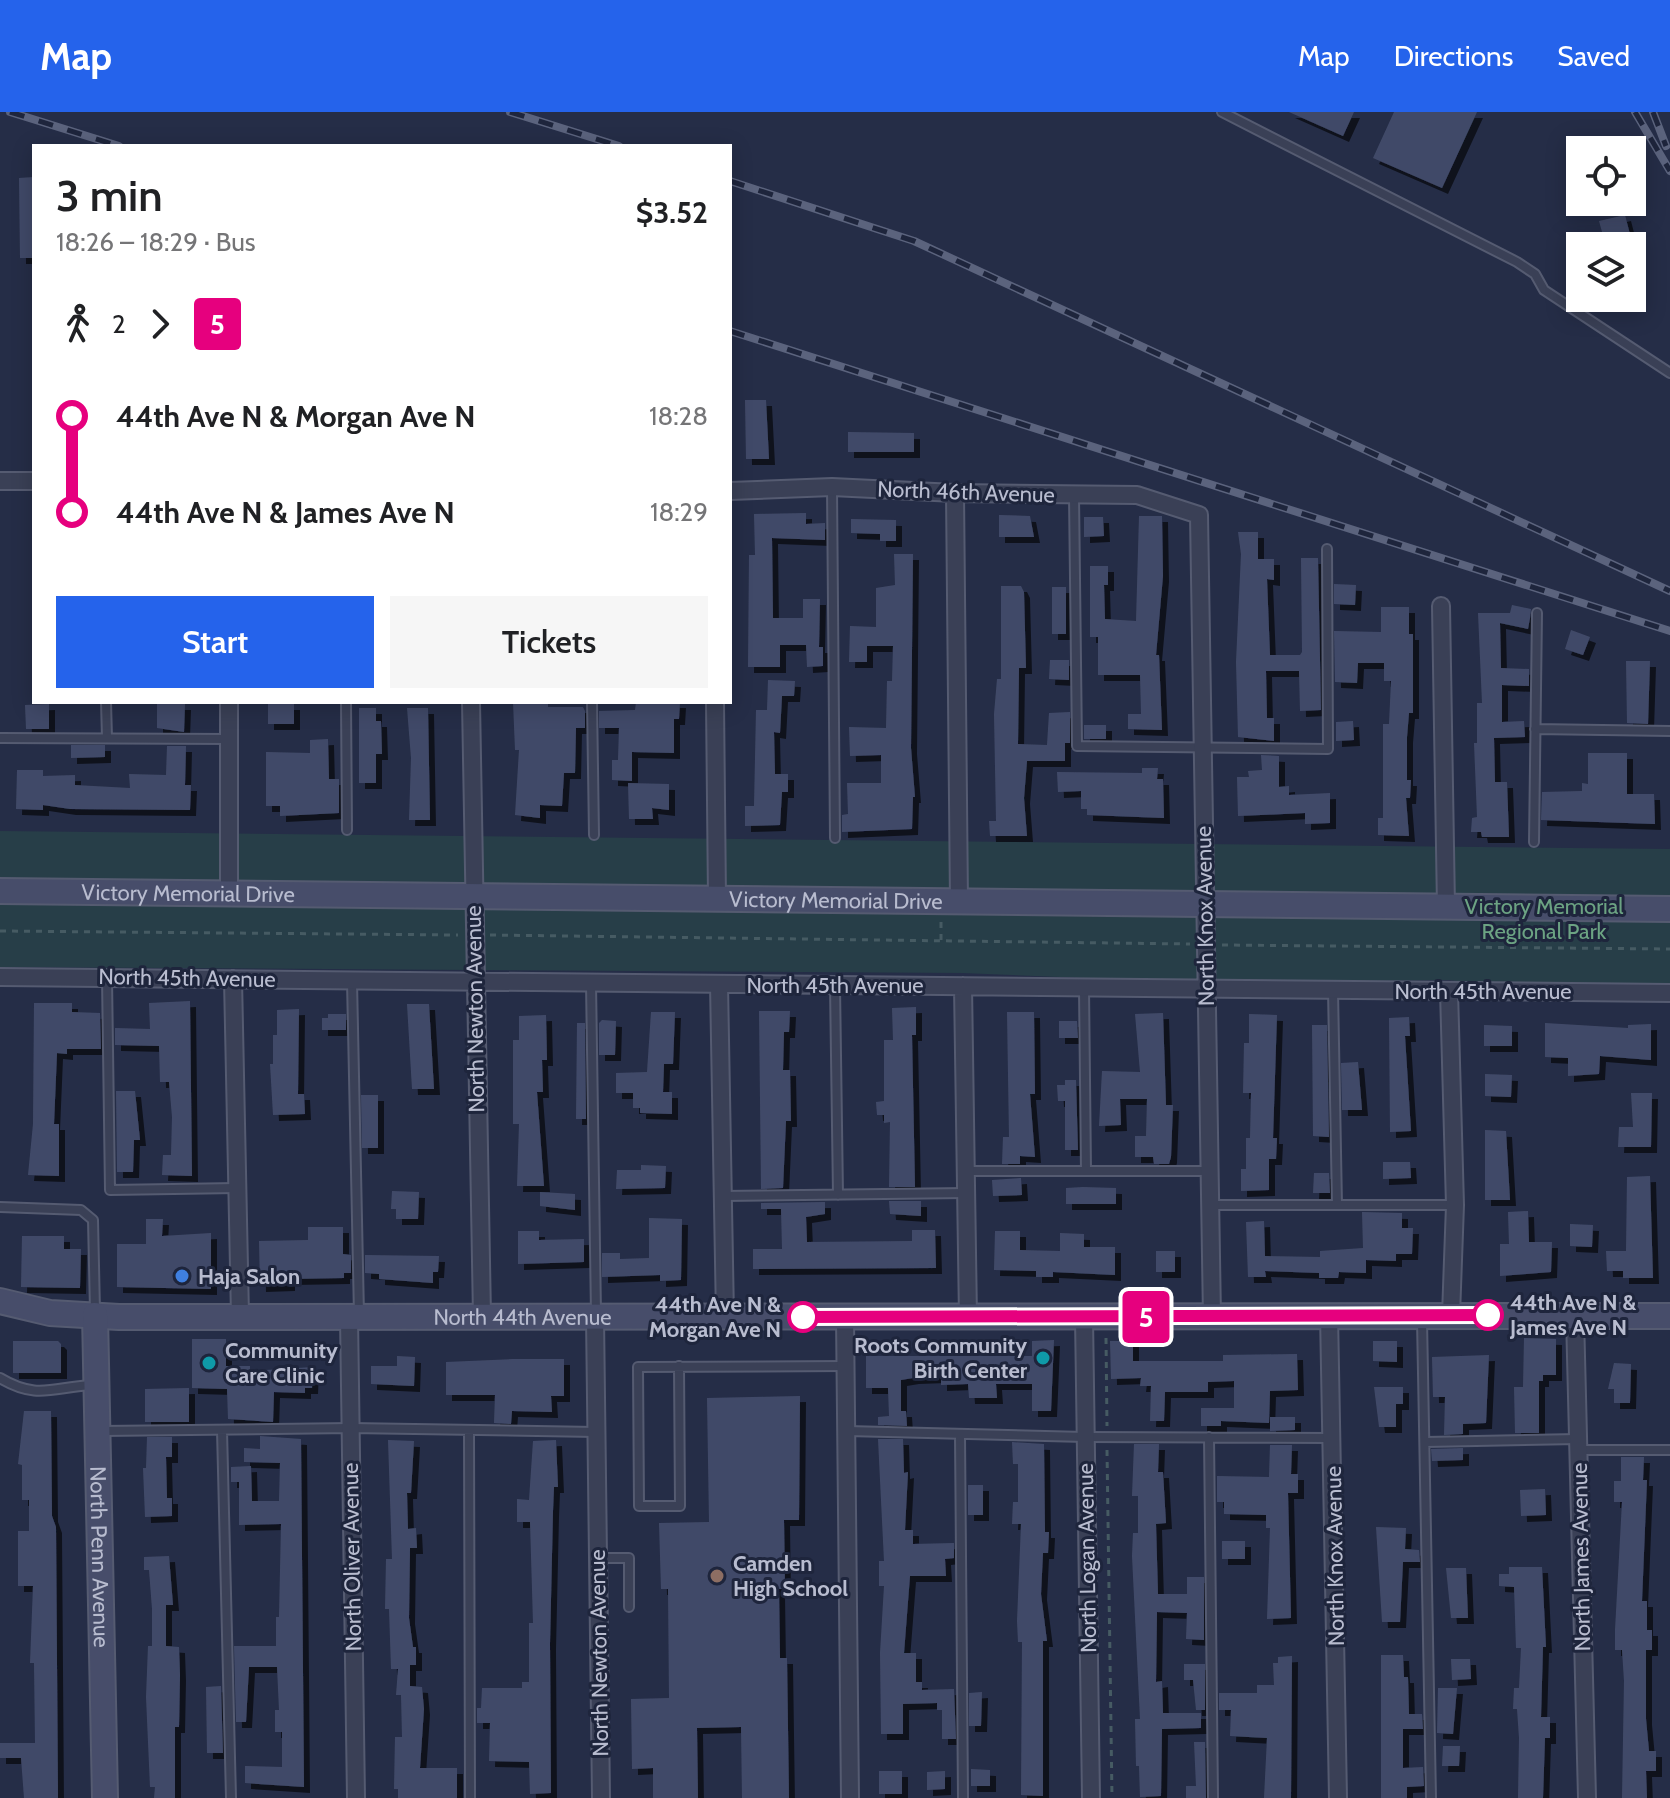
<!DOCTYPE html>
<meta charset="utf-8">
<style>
body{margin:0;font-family:Cabin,sans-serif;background:#f6f6f6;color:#202124;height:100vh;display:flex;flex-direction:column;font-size:30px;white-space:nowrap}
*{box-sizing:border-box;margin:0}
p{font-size:26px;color:#757577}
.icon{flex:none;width:44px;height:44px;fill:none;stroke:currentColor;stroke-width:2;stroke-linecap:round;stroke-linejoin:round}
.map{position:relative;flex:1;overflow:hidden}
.drawer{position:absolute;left:32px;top:32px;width:700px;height:560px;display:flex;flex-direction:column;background:#fff;border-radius:0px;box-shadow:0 4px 20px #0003}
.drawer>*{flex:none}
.badge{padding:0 16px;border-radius:6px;font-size:28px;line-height:52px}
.buttons{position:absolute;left:1566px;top:24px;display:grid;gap:16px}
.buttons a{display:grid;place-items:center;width:80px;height:80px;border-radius:0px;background:#fff;box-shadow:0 4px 20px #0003;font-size:40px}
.map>.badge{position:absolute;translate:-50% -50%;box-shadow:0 0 0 4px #fff}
.legs{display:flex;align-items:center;gap:12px;height:88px;padding:0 24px;font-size:26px}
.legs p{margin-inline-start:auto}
.head{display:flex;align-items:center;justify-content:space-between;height:136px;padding:0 24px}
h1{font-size:44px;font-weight:600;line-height:60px}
.button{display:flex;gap:16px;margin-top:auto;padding:16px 24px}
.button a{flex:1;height:92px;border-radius:0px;background:#2563eb;color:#fff;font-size:32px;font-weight:600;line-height:92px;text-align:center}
.button a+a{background:#f6f6f6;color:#202124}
ul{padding:0 24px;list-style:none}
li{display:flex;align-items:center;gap:28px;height:96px;font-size:30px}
li i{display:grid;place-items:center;width:12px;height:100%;margin:0 10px;background:currentColor}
li i::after{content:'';width:20px;height:20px;margin:-10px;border:6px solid;border-radius:50%;background:#fff}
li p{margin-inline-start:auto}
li:first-child i{background:linear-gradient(#0000 50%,currentColor 0)}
li:last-child i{background:linear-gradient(currentColor 50%,#0000 0)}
header{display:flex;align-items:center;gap:48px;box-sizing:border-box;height:112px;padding:0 40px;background:#2563eb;color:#fff}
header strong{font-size:38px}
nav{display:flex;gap:44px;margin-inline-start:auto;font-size:28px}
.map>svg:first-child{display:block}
</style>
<header>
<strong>Map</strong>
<nav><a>Map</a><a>Directions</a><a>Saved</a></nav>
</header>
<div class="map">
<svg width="1670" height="1686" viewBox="0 0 1670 1686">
<defs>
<filter id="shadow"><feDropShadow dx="6" dy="6" stdDeviation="0" flood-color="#0009"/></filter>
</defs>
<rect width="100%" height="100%" fill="#252d47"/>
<!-- green -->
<path fill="#273e48" d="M0,719l1670,18v140l-128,2 -93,-11 -243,3 -244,-10 -962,-6z"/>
<!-- building -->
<path fill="#414a68" filter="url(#shadow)" d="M1289,0h65l-11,24z
M1394,0h83l-35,76 -69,-30z
M34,65v81h-14l-1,-80z
M1625,103l8,31h-27l-7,-25z
M745,288h21l3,59h-23z
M848,320l66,1v19h-66z
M806,401v11l19,-1v17l-53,-2 1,80h30v-19h17l-1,48h4v19l-16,1 -1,-22h-26v22h-32l1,-112h6l-1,-41z
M999,403l31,1 4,21h-35z
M1139,404h23l1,60 -7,79h3l3,75 -34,-1v-15h13l-1,-39h-42v-38h-8v-71h18v19h-4l1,34 31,2z
M1084,405h19l1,19 -20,1z
M851,407l45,1v21h-16v-7l-29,-1z
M1238,420h20v27h16v21l-7,-1 3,76h30l2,-3 -1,-94h17l3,152 -21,1 -1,-40h-33l1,47h7v23l-36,-4 -2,-75 5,-108z
M894,442h19l-2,194 4,49h-2l-1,32 -70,3v-17l6,-1 -1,-31h34v-28l-31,1 -1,-29 37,1 1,-47h5l1,-35h-26v16h-18l1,-36 26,1v-39l19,-3z
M1334,472l22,1 -1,20 -21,-1z
M1001,474h20l3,6 2,76h-7l-1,76 29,1 2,-32 21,-1v31h-5v18h-38l-3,37 3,38h-37l-1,-15h7l-2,-107 3,-35h4z
M1052,475h14v47h-14z
M1512,493l19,4 -1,9 -2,11 -28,-6 1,45 28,1v17l-27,-1v37l22,-1 1,16 -31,1 1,44h12l2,55h-27l-1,-5h-10l1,-14 5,-1 -3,-74h3v-40h5l-4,-90h32z
M1381,495h28v27h4v79h-4l-2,24v43h4l-1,18h-4l3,38 -31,-1v-17h5v-94h6l2,-43h-7v-18h-26l-1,20 -22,-1 -1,-51 47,1z
M1571,518l19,7 -7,18 -18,-6z
M1050,548h19v20l-20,-1z
M1626,549h24l-2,63 -21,-1z
M768,568l27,1 -1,15h-12l-2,37 -6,-1 1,42h13v18h-6l-2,33 -35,1v-20h9l2,-96h11z
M513,590h35v5h35l2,4v17h-9l-1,45h-11l-2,33 -22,-1v13l-25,-3 4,-65h-4z
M636,590h44l-1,17h-5v34l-42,-1v29l-20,-1v-20h6l1,-32h-20v-17l36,-1z
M49,592v25h-23l-1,-24z
M157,592h28l-1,28 -27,-4z
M268,592h26v20h-26z
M359,596h17v13h5l1,33h-6v29h-17z
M407,596h21l2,112h-21l2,-62z
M1353,609l1,19 -18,1v-19z
M1084,613h22v14h-22z
M328,627l1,40h10v34l-59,3v-10h-14v-54l44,1v-13z
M71,633h34v12l-34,1z
M167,634h19l-1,39h6l-1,25 -120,-1 -27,-4v5l-27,-1 1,-39h26v6l32,-1v10l55,3 -1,-14 37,1z
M1588,641h39v41h27l1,30 -114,-4 1,-28 40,-1v-8l6,1z
M1261,643l18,1v31l10,-1v9l41,-2v30l-25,1v-11l-67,3 -1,-39h12l-1,-6 14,-1z
M1142,656h16l-1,11h6l1,39 -77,-3v-6h-6v-18l-23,1 -1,-20 85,1z
M628,671l41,1v26l-17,-2 1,11h-24z
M190,889l2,175 -30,-1 1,-20h8l1,-38 -3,-35h-9l-1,-36 -44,-1v-17l35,1 -1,-26z
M34,891h38v9l28,1 1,36h-34v5l-10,-1 -3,71h5v52l-31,-1 5,-51z
M407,892h22l5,85h-22z
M916,895v28h-4l3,152h-26l1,-65 -6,1v-8h-7l-1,-13 8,-1v-61h9l-1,-32z
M299,897l-1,85h6l1,20 -32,1 -3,-51h3v-29h4v-25z
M759,899h31l-1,21h-5l-1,38h7l1,51h-5l-3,67 -22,1z
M651,900h24l-2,52h-9l-1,28h9v22l-32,-1v-5h-7v-15h-17v-20l31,-1z
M1007,900h27l1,82h-5l5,63 -15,-1v8h-18l1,-27h6z
M1163,901l3,92h7l-2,52 -2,7h-15l-1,-7h-18v-21h11l1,-37h-27l1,26 -22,1 3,-55 38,1 -5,-58z
M328,902h18v16h-24v-12h6z
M1249,902l28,1 -4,123h4l-1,21h-7v31l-28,1v-22h5v-31h4l1,-45h-8l1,-50h5z
M546,903l1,45h-5l1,32h-6l7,94h-27l2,-62h-6v-84h6v-24z
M1409,905l1,19h-5l6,95 -21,1 -1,-114z
M602,908l14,1 -1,34h-16v-32z
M1059,909h18l1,17h-19z
M577,911h8l1,96h-10z
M1545,911l83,5v-3l23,-1v36l-51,-4 -1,18 -31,2v-18l-23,-1z
M1312,913h15l2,112 -16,-1z
M1484,913l28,1v20h-28z
M1358,950l4,48h-20l-1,-47z
M1485,962l27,1 -1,22 -26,-1z
M1065,968h11l2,70h-13v-49h-7l-1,-16h8z
M116,979h19l5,49h-6l-1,32h-16z
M1631,981h21l-1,54h-33l1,-20h14z
M361,983h17v53h-16z
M1485,1018l21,1 4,69h-25z
M1383,1050h27l1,16 -28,1z
M641,1053l25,1 -1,22 -49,1 1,-19h24z
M1314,1061h15l1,20h-17z
M1650,1064l3,102h-30v-7h-16l-1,-20h20l1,-74z
M1021,1066l1,17 -29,1 -1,-16z
M1083,1075l33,1v16h-50v-16z
M392,1079l27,1 -1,27h-22v-10h-5z
M540,1080l35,2v16l-35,-4z
M889,1089h32v15l-31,-2z
M825,1090v12l-19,3 1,25 105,-1v-11h23l1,38 -183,1v-20h29l-1,-40h-20v-6z
M1528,1099l1,31h23l-1,30 -51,4v-32h9l-1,-32z
M1362,1100l40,1v15h11l-1,26h-16v7l-30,-1v13l-27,-1 -1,6h-19v-5l-54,-2 1,6h-18l-2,-55 18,-1 1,35 55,1v-6l43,-3z
M649,1106l33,1 -1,61 -21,1v-6l-58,2v-24h18v6l29,-1z
M146,1107h17l-1,17 49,-3v56l-94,-2v-43h29z
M1570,1112l23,1 -1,22 -22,-1z
M308,1115h35v27l8,1v18h-7v5l-55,1v6l-29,1 -1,-45 49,-1z
M518,1119h21v9l45,-1v23l-66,2z
M995,1119h25v19l40,1v-18l24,1v13h31v28l-62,-3v5h-17v-6l-42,-1z
M22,1124h42v13h17l-1,39 -59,-1z
M1156,1139h19v21h-19z
M365,1143l74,1 -1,16h-5v11l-54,-4v-5l-14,-1z
M1524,1226l32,1v36h-13v6h-4v52h-24l-1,-46h9z
M192,1227h34v27h24v5l63,-4 -1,21h-7v5l-31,-1 -1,30 -45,-3 -1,-30 -35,-1z
M1054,1228l-3,71h-19v-27h-36l1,14h-28l-1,-14 -27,1v-8l-28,1 -12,2v31h5l1,15 -29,-1v-8l11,-1 -1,-28h-22v-32h166v-15z
M13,1229h45l3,3v29h-48z
M1110,1229h23v20h90v-6l74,-1 1,36 -28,1 -1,32 -48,-2v5h-20v-18h33v-27l-26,1v10h-43l-1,29h-14l1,-35h-11l1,-8 -30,1z
M1373,1229h24v21l-24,-1z
M1489,1243l-3,68 -23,1v10l-19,1 1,-38h-12l-1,-40z
M397,1244l18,1 -1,29 -43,-2v-18h26z
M513,1247h51v37h-13l1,16 -40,-1 -1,13 -17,-1 1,-28h-49v-33z
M1614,1251l17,1 -1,39h-16v-14h-6z
M1374,1275h29v17h-7v23h-17z
M189,1276v34h-44v-33z
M800,1284l-1,124h-15l1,69h-6l1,69h7l2,140h-47l-1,-71 -44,1 1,70h-45v-30l-21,1 -1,-70 38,-1 -1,-109h-7l-2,-66 50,-1 -2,-124z
M24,1299h27l1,105 4,11 2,271h-34l-3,-40h-21v-15h35l-1,-80h-4l3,-77h-15v-55h11v-31h-7v-35l-4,-1z
M1270,1305h25v13l-25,1z
M260,1324l41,3 3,348 -59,-4v-17l37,1v-35h-7v-22h4l-2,-43h-28l-3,55h-10l-2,-76h42v-29h3l2,-93 -42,1v-43h-8v-15l20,-1 1,35h27l1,-38 -36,-1v-14l16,1z
M147,1325h25v20h-6l1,41h5v18l-27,1 -2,-49h3z
M878,1327h25l1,34 4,-1 -3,58h8v14l41,-1v15l-9,1 1,17h-36l-6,77h12v29h6v8l32,-1 2,50h-14v-29h-5v-7l-34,1v30h-22l-1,-81 4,-67h-5v-25h5z
M388,1328l26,1 -3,52h-4l1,36 8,-1 1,20h-7l-1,70 4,29h3v18h-6v21l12,1 2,22 -4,59h37v30h-59v-9h-4l1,-52h7l-1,-42h-5l2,-26h-7l-2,-60h-4l1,-50h6z
M556,1328l2,47h-4l-1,24 -3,133 1,149 -21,1 -1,-32 -40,-1 1,-38h-13v-15h4l1,-20h40v-6h7v-59h4l-3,-101h-13v-23l12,1 4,-59z
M1012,1330l32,2 1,88h4l-1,21h-5l-2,41 6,47h-4v155l-22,-1 1,-153h-4l-1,-21 4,-97h-9l1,-22h5v-38h-5z
M1134,1332h25l-1,28h5l3,51 -10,1 2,70h29v-17h17v63l-18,-1 1,-26 -30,-1 -1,70 6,-1 1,32h38v15l-39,1 -1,67 -21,1 -1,-31h-3l-1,-47h5l-8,-163 1,-23h5v-37h-6z
M1270,1333h22l-1,29h7v19h-10l3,125 -24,1 3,-91h-4v-13l-42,-1v-12h-7v-26l52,1z
M1463,1336v12l-31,1 -1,-12z
M1621,1345h23l-1,23h4l-5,121h5v29h5v20h-6v69l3,32h7v20h-10l1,27h-25l2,-117 -2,-31h-7v-20l7,-128h-8v-21h7z
M968,1373h15v30h-15z
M1545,1377l1,26 -25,1 -1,-26z
M1376,1415l30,1 -1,21 14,1 1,12h-17l-3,60h-18z
M1222,1429h23v18h-23z
M169,1444l4,49h-7v41l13,1 1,28 -1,52h-4v71h-21l1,-11h-5l-4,-90 2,-51h4v-37l-3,-39h-5v-13z
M1509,1455h33l4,80h-3l-2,70h9v21h-5l-2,60h-25l1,-60 -2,-29h-4l1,-21h5l2,-40h-5l-2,-61 -15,-1v-12h10z
M1446,1456h20l2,50h-17z
M1381,1543h22l1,22h4l1,37h13l1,15h-20v39l20,-1 1,19 -17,1v11h-26z
M1292,1544l-1,142h-27l3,-60 -37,-2 1,-26h-12v-17h38v-8h17l-1,-22h5v-6z
M1451,1547h19l1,20 -19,1z
M1184,1552h21v46h-9l-3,-30h-9z
M221,1574l2,67h-16l-1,-66z
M1438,1576h19l-4,46 -16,-1z
M982,1580l-1,34h-12v-33z
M1194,1630h11l1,56h-20v-12h10z
M1443,1634h17l-1,20h-17z
M971,1657l19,1v16h-19z
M879,1659h23v23h-23z
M945,1659v18l-18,1v-18z"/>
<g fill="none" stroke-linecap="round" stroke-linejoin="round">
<defs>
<path id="lane" d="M1222,0l295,150 18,12 9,16 126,83
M832,376l3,350
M1074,383l3,251 251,3 -1,-200
M106,590l1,36
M346,590l1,128
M592,590l2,133
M1535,617l135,2
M0,626l230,1
M1534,730l3,-229
M107,866l3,212 127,-2
M352,869l7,334
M591,871l5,331
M835,874l3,209
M1084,876l2,183
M1333,878l4,215
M966,1059h244
M723,1084l243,-3
M1210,1093h245
M0,1095l81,3 12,10 2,91
M1422,1208l9,478
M679,1254l1,140h-41l-1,-139 207,-1
M0,1266c38,23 55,8 94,7
M222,1318l9,368
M102,1319l249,-3 245,4
M469,1319l1,367
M847,1319l238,6 248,1
M960,1323l3,363
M1209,1325l4,361
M1426,1330l152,-3
M1579,1338h91
M598,1446h31v49"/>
<path id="street" d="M0,369h34
M730,379l102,-4 123,6 182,2 62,20 13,803
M955,381l4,409
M1441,494l5,301
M229,590v191
M471,590l11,615
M715,590l2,197
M0,865l1670,16
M233,867l7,337
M719,872l6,333
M963,874l5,332
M1449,879l6,214 -4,110
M1329,1202l9,484
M1575,1204l12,482
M349,1205l7,481
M595,1205l6,481
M845,1205l5,481
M1084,1205l7,481"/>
<g id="secondary">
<path id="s1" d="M0,779l1670,18"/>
<path id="s2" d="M0,1189l50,12 69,4 1551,-1"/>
<path id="s3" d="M95,1203l10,483"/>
</g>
</defs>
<!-- lane casing -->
<use href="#lane" stroke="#555b71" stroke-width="12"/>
<!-- street casing -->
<use href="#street" stroke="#555b71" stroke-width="20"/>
<!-- secondary casing -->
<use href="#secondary" stroke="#555b71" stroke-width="28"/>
<!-- path -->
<path stroke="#465b63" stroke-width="3" stroke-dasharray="6 6" stroke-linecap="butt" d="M941,810v20
M0,819l458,4
M490,823l700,9
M1222,833l448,4
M1106,1226l1,88
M1107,1338l5,348"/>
<!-- lane -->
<use href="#lane" stroke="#3a4056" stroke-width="8"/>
<!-- street -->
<use href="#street" stroke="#3a4056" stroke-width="16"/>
<!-- secondary -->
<use href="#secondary" stroke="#474d6a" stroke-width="24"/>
<defs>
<path id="rail" d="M10,0l109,34
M510,0l109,34
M1635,0l35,59
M1653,0l13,34
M730,69l184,60 756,350
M730,219l940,300"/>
</defs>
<!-- rail casing -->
<use href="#rail" stroke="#5b637d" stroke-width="8"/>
<!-- rail -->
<use href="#rail" stroke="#1e253c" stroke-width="5" stroke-dasharray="15" stroke-linecap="butt"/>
</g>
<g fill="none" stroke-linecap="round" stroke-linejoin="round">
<defs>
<path id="line-1" d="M803,1205l685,-2"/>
</defs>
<!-- line-1 casing -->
<use href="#line-1" stroke="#fff" stroke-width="18"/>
<!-- line-1 -->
<use href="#line-1" stroke="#e6007e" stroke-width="12"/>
</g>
<!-- markers -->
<circle fill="#3f7fe0" stroke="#1e253c" stroke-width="3" cx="182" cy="1164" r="8"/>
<g fill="#fff" stroke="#e6007e" stroke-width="4">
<circle cx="1488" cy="1203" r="14"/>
<circle cx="803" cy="1205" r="14"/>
</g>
<g fill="#0f9aa8" stroke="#1e253c" stroke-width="3">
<circle cx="1043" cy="1246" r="8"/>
<circle cx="209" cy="1251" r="8"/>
</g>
<circle fill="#8d6e63" stroke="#1e253c" stroke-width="3" cx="717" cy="1464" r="8"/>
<g text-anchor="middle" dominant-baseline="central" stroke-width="6" stroke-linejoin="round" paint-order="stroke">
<!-- street labels -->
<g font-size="22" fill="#b8bccf" stroke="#1e253c">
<text transform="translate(966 380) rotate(2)">North 46th Avenue</text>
<text stroke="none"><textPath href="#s1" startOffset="188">Victory Memorial Drive</textPath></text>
<text stroke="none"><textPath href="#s1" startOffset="836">Victory Memorial Drive</textPath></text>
<text transform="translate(1205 804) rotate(-91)">North Knox Avenue</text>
<text transform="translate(187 866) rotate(1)">North 45th Avenue</text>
<text x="835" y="873">North 45th Avenue</text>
<text x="1483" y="879">North 45th Avenue</text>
<text transform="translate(475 897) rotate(-91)">North Newton Avenue</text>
<text stroke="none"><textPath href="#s2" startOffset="524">North 44th Avenue</textPath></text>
<text transform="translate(1335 1444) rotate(-91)">North Knox Avenue</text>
<text stroke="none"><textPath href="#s3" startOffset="242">North Penn Avenue</textPath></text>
<text transform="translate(352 1445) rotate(-91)">North Oliver Avenue</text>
<text transform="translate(1581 1445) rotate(-91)">North James Avenue</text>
<text transform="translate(1087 1446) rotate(-91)">North Logan Avenue</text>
<text transform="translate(599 1541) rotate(-91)">North Newton Avenue</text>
</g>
<!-- park labels -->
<g font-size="22" fill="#6ca383" stroke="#1e253c">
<text x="1544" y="794">Victory Memorial<tspan x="1544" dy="25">Regional Park</tspan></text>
</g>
<!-- poi labels -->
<g font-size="22" font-weight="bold" fill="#b8bccf" stroke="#1e253c" text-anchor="start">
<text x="198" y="1164">Haja Salon</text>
<text x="1027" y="1233" text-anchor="end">Roots Community<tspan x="1027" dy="25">Birth Center</tspan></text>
<text x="225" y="1238">Community<tspan x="225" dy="25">Care Clinic</tspan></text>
<text x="733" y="1451">Camden<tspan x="733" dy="25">High School</tspan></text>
</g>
<!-- stop labels -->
<g font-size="22" font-weight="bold" fill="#b8bccf" stroke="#1e253c" text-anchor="start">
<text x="1510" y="1190">44th Ave N &amp;<tspan x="1510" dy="25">James Ave N</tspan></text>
<text x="781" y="1192" text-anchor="end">44th Ave N &amp;<tspan x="781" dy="25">Morgan Ave N</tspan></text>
</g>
</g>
</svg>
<div class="buttons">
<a><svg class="icon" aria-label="locate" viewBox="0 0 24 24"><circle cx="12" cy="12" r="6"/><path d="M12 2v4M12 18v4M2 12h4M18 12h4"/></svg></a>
<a><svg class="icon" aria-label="layers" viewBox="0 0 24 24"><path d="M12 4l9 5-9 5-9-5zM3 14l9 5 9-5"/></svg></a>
</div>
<b class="badge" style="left:1146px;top:1205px;background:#e6007e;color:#fff">5</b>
<section class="drawer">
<div class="head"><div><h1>3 min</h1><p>18:26 – 18:29 · Bus</p></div><b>$3.52</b></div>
<div class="legs"><svg class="icon" aria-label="walk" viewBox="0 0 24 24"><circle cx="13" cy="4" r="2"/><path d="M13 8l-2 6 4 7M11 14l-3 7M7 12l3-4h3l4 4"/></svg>2<svg class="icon" aria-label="forward" viewBox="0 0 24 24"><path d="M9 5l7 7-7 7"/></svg><b class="badge" style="background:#e6007e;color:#fff">5</b></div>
<ul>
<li><i style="color:#e6007e"></i><b>44th Ave N &amp; Morgan Ave N</b><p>18:28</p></li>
<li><i style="color:#e6007e"></i><b>44th Ave N &amp; James Ave N</b><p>18:29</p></li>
</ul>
<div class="button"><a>Start</a><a>Tickets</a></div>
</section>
</div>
